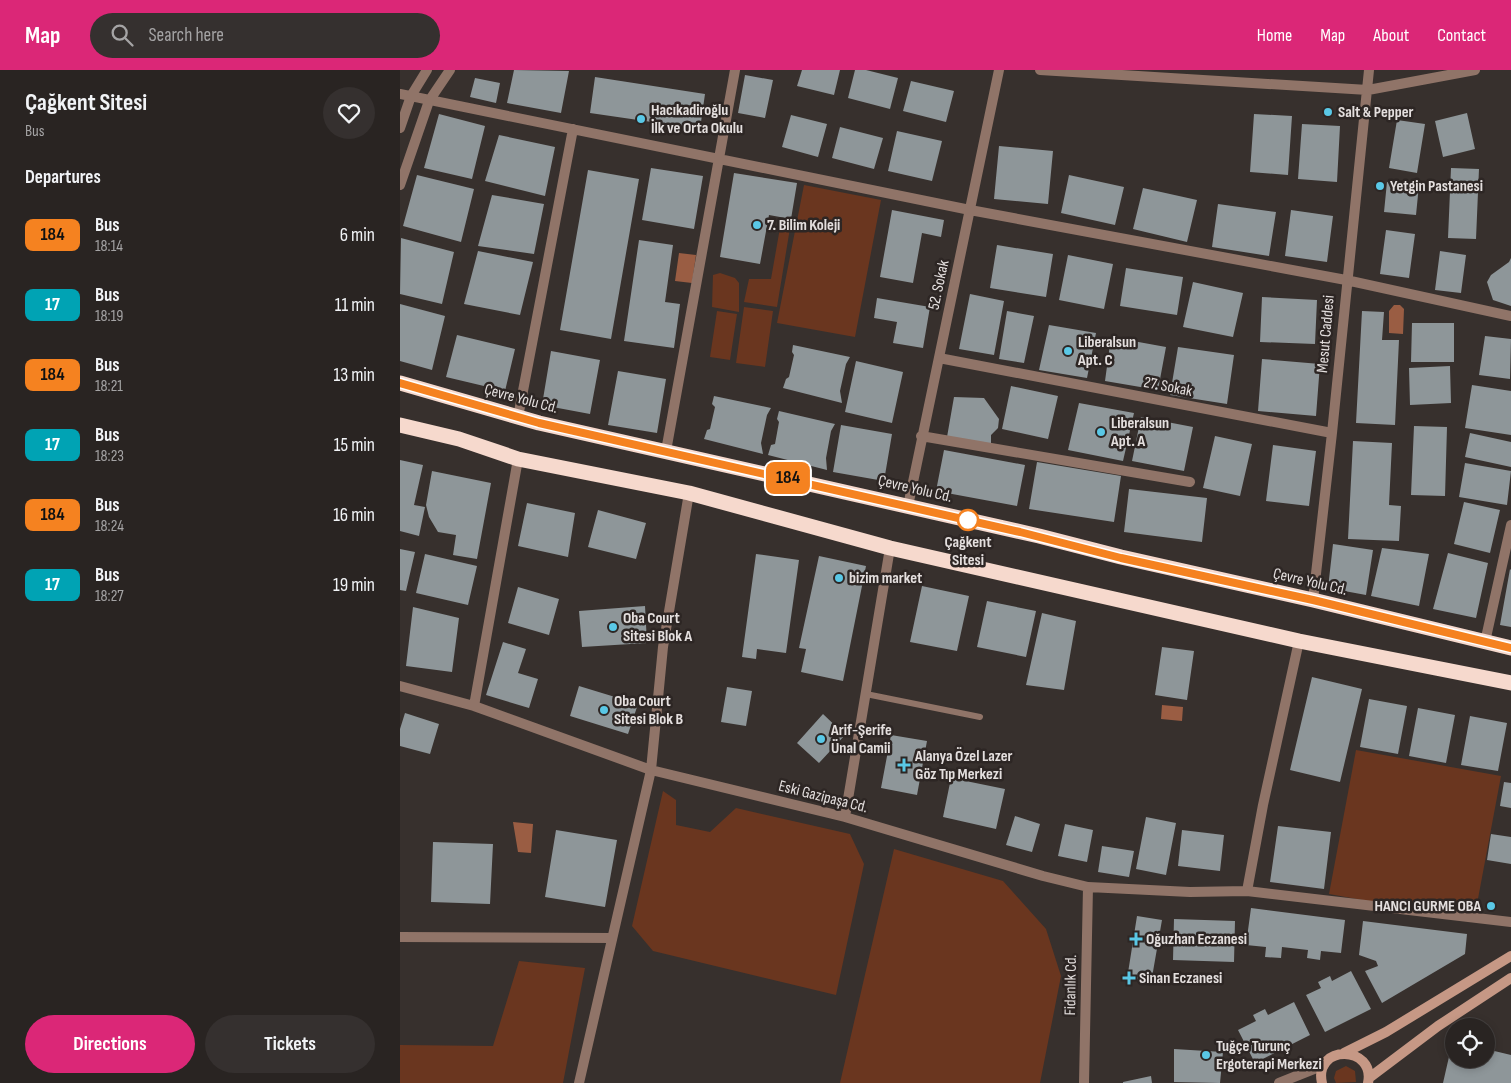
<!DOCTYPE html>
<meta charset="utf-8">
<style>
body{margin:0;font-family:"Sofia Sans Condensed",sans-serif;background:#35302f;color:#f1f3f6;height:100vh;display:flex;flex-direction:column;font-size:19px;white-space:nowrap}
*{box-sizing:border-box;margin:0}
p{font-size:16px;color:#a5a4a5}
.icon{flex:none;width:28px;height:28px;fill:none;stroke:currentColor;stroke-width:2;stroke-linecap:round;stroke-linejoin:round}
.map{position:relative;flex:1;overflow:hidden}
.panel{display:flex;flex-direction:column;background:#292422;width:400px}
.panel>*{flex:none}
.badge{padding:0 10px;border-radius:8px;font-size:18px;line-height:32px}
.tools{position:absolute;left:1045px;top:948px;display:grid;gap:10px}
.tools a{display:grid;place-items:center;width:50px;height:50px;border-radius:50%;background:#292422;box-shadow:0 2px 8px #0003,0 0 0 1px #454140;font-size:25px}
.map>.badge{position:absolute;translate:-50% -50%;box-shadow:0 0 0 2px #fff}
h2{padding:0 25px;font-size:19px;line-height:45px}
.round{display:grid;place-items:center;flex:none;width:52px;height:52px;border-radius:26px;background:#35302f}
.overview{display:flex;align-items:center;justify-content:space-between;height:85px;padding:0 25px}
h1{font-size:24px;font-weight:700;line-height:38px}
.action{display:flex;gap:10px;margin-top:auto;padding:10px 25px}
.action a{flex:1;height:58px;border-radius:30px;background:#db2777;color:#fff;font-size:20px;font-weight:700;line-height:58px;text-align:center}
.action a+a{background:#35302f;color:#f1f3f6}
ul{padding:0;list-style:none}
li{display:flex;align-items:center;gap:15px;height:70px;padding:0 25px}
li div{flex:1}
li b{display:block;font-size:19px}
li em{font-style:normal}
li .badge{min-width:55px;font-weight:700;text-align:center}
header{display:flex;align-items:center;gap:30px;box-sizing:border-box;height:70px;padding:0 25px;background:#db2777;color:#fff}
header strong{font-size:24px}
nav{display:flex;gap:28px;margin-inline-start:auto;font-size:18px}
.search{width:350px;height:45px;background:#35302f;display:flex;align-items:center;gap:12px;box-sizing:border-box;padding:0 18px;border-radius:28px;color:#a5a4a5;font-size:19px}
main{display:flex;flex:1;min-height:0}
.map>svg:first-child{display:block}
</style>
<header>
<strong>Map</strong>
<div class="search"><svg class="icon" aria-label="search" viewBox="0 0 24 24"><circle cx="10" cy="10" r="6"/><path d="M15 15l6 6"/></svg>Search here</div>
<nav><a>Home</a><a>Map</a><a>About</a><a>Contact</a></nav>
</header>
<main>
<section class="panel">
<div class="overview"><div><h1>Çağkent Sitesi</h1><p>Bus</p></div><a class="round"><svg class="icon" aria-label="heart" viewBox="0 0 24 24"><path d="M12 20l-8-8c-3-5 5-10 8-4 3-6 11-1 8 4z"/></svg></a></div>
<h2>Departures</h2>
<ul>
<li><span class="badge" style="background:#f58220;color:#111">184</span><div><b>Bus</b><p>18:14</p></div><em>6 min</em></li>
<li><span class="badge" style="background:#00a3b4;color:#fff">17</span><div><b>Bus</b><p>18:19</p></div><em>11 min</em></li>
<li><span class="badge" style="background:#f58220;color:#111">184</span><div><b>Bus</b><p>18:21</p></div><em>13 min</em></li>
<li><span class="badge" style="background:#00a3b4;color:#fff">17</span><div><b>Bus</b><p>18:23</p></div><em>15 min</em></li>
<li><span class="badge" style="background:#f58220;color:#111">184</span><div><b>Bus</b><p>18:24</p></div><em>16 min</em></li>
<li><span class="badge" style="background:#00a3b4;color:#fff">17</span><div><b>Bus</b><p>18:27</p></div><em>19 min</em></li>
</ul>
<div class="action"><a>Directions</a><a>Tickets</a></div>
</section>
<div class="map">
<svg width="1111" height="1013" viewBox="0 0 1111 1013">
<rect width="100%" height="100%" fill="#37302d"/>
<!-- green -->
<path fill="#6a361f" d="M404,115l77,15 -26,137 -78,-14z
M381,152h10l-14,85 -33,-5 5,-23h22z
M320,203l15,5 4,5v29l-27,-5 1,-32z
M344,237l29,4 -8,56 -29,-4z
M317,241l20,3 -7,46 -20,-3z
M956,680l145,26 -27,144 -145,-26z
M263,721l13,9v25l34,7 26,-24 114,26 14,30 -28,131 -183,-44 -21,-25z
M494,779l109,32 43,48 15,47 -21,107h-200z
M119,891l66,7 -22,115h-163v-38l93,1z
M946,996l9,5 1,11 -20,1 -2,-5 2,-7z"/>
<!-- water -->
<path fill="#9a5d43" d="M279,183l17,2 -4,28 -17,-2z
M994,235h6l4,4 -1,25 -14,-1v-22z
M762,635l21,2 -1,14 -21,-2z
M113,752l20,2 -2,29 -13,-1z"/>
<!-- building -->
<path fill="#8e9699" d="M114,0l55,1 -8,42 -54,-10z
M402,0h38l-6,25 -37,-9z
M455,0h11l32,8 -8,31 -42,-11z
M345,5l28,5 -8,38 -27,-5z
M195,7l110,17 -5,35 -110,-16z
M75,8l25,5 -4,20 -26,-6z
M511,11l43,10 -8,31 -43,-11z
M1067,43l8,36 -32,8 -8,-36z
M39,44l46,12 -13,53 -48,-11z
M854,44l38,2 -4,59 -38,-3z
M391,45l36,9 -9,33 -36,-10z
M997,50l28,4 -8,49 -28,-5z
M902,54l38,2 -3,56 -39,-3z
M440,57l43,11 -9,31 -42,-11z
M497,61l45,10 -10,40 -44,-10z
M99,65l56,12 -10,49 -60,-15z
M599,76l54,5 -5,53 -54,-5z
M251,98l52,8 -9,53 -52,-9z
M1051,98l28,1 -3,70 -28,-1z
M188,100l51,9 -28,160 -51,-9z
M334,103l63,10 -6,36 -22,-4 -9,49 -40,-7z
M17,105l57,14 -13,53 -58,-16z
M669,105l55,12 -9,38 -54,-12z
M987,112l32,3 -3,30 -32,-3z
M743,118l54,12 -10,42 -54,-13z
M92,125l52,9 -10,50 -56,-8z
M818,134l58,8 -7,44 -57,-9z
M492,140l52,10 -3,17 -19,-4 -9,50 -33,-6z
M891,140l42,6 -6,46 -42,-6z
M986,160l29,4 -6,44 -29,-4z
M1,168l53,14 -12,52 -42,-10z
M239,170l34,5 -8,57 15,2 -6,44 -50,-7z
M597,175l56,9 -7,43 -56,-9z
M78,181l55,11 -13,53 -56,-11z
M1040,181l26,4 -5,38 -26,-3z
M668,185l45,9 -9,45 -45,-9z
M1111,188v48l-18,-6 -6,-18 4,-7 18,-13z
M726,198l57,9 -6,38 -57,-9z
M793,212l50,11 -10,44 -50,-10z
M570,224l34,7 -10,54 -35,-6z
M862,227l55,3 -2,44 -55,-2z
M477,228l53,9 -7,41 -30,-5 4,-21 -23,-4z
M0,234l45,12 -13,54 -32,-9z
M607,241l27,5 -10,47 -25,-4z
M962,241l22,1 -2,28h17l-4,85 -39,-2z
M1012,253h42v39h-43z
M649,255l47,8 -9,45 -48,-8z
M57,265l58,14 -10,42 -59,-14z
M1085,266l26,3 -1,40 -31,-4z
M711,267l55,10 -8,43 -53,-9z
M393,275l57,12 -4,7 -6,27 2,12 -59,-15 3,-9 3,-2 5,-22 -2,-3z
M778,277l56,8 -7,49 -57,-9z
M151,281l49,9 -10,54 -48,-9z
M862,289l58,5 -4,52 -58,-5z
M456,291l47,11 -11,51 -47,-11z
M1050,296l1,37 -41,2 -1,-37z
M218,301l48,8 -9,54 -49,-8z
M1072,315l39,6v44l-46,-7z
M611,316l47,10 -10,43 -46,-10z
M314,326l57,12 -4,7 -6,28 2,11 -59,-15 3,-9 3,-1 5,-22 -3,-3z
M554,327l30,1 15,21 -1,9 -7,7v10l-44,-8z
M679,333l55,10 -11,48 -55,-11z
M379,341l56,13 -4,7 -5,27 1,12 -59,-15 3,-10 4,-1 4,-22 -2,-3z
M741,347l52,10 -9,44 -52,-10z
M441,355l51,9 -8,47 -51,-9z
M1014,356l33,1 -2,69 -34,-1z
M1070,363l41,9v25l-46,-10z
M815,366l37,8 -12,52 -37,-8z
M953,371l39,2 -3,62 12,1 -2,35 -51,-2z
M873,375l43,6 -7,55 -43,-5z
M544,380l81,15 -8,41 -81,-15z
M0,390l23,5 -9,40 11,2 -6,29 -19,-5z
M637,392l84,14 -7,46 -85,-13z
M1065,393l46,8 -4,34 -48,-8z
M32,401l59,12 -14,76 -24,-4 3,-20 -18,-3 -9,-15 -3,-12z
M729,419l78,9 -5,44 -78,-10z
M1064,432l36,8 -10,43 -36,-9z
M127,433l48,10 -7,44 -50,-11z
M198,440l48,13 -10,36 -48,-12z
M933,474l40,6 -7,45 -38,-7z
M982,478l47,6 -10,52 -48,-10z
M0,479l15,3 -9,39 -6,-1z
M1048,483l40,10 -12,55 -43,-9z
M25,484l52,12 -9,39 -52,-12z
M356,484l43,6 -13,93 -29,-4 -1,10 -14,-2z
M419,486l47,10 -23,115 -42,-9 5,-23 -7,-1z
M1110,499l1,1v57l-11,-2z
M522,516l47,10 -12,55 -47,-9z
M118,517l41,12 -10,36 -41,-12z
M587,531l49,10 -10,46 -49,-10z
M245,536l2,37 -65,4 -3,-36z
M13,537l46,11 -7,54 -46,-6z
M642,543l34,8 -12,69 -38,-5z
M103,572l23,7 -8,24 20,6 -9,29 -43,-13z
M762,577l32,4 -7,49 -32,-5z
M912,607l50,12 -22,93 -50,-12z
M179,616l59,18 -10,30 -58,-18z
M327,617l25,4 -6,35 -25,-4z
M969,629l38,7 -9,48 -38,-7z
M1018,638l37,7 -9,48 -37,-7z
M5,643l34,11 -9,30 -30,-8v-17z
M423,644l22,21 -26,28 -22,-20z
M1070,646l37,7 -9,48 -37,-6z
M491,665l36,6 -10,54 -36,-7z
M551,708l54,11 -9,40 -53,-12z
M1104,712l7,1v25l-11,-2z
M615,746l25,8 -8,28 -26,-7z
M746,747l30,6 -10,52 -30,-6z
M665,754l28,6 -6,32 -29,-6z
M878,756l53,6 -7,57 -54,-7z
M156,760l61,10 -12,67 -60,-10z
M782,760l42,5 -4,36 -42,-5z
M1091,764l20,3v27l-24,-4z
M33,772l60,2 -3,60 -59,-2z
M702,776l32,5 -5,26 -31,-5z
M851,838l94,12 -4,33 -20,-2 -1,9 -13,-2 1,-8 -26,-3 -1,11 -16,-1 1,-10 -20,-2z
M737,846l25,4 -11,63 -24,-4z
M774,849l61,2 -1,41 -61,-2z
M963,851l104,13 -2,20 -83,49 -17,-32 13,-5 -2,-5 -17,-6z
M951,901l20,38 -46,23 -19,-37 15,-7 -3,-6 12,-6 2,5z
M894,932l16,33 -55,28 -17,-33 18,-9 -3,-6 12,-6 3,6z
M1051,978l3,1v10h32v-10l25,6v28h-68z
M774,979l49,3 -3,31 -46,-1z
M751,1006l1,7h-29v-1z"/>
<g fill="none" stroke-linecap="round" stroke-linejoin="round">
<!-- lane -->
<path stroke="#907468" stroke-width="6" d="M466,624l114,23"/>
<!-- street -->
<path stroke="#907468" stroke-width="10" d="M640,0l328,20 107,-20
M0,24l570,116 376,70 165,36
M0,58l11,-32 16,-26
M0,115l29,-84 21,-31
M539,288l393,75
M118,347l55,-288
M521,366l269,46
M266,381l69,-381
M508,436l91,-436
M913,530l19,-167 37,-363
M1085,572l26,-117
M0,616l74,20 177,64 194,47 198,59 45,11 102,5 57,-1 264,31
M74,636l44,-247
M445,747l45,-269
M847,821l16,-86 36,-164
M0,867l212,1
M179,1013l72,-313 12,-123 26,-154
M684,1013l4,-196
M879,1013l45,-18"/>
<!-- secondary -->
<path stroke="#c69885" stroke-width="10" d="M944,983l42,-21 125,-76
M969,1008l69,-52 73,-48
M922,1013c-9,-39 54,-38 46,0"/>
<!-- highway -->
<path stroke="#f6d9cd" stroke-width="15" d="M0,313l139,40 500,113 82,21 192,43 198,48
M0,355l59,14 59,20 171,34 201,55 409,93 212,42"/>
</g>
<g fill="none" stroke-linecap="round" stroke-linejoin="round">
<defs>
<path id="line" d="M0,313l139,40 481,109 101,26 192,42 198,48"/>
</defs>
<!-- line casing -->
<use href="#line" stroke="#fff" stroke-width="11"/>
<!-- line -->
<use href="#line" stroke="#f58220" stroke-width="8"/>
</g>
<!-- markers -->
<g fill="#5ac8e6" stroke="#2d2624" stroke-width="2">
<circle cx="928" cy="42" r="5"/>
<circle cx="241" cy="49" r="5"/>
<circle cx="980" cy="116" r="5"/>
<circle cx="357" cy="155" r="5"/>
<circle cx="668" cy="281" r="5"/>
<circle cx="701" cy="362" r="5"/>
<circle cx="439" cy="508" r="5"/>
<circle cx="213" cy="557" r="5"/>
<circle cx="204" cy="640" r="5"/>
<circle cx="421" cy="669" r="5"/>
<path d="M501.5 687.5h5v5h5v5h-5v5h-5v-5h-5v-5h5z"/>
<circle cx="1091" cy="836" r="5"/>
<path d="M733.5 861.5h5v5h5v5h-5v5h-5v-5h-5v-5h5z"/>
<path d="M726.5 900.5h5v5h5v5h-5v5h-5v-5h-5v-5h5z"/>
<circle cx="806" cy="985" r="5"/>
</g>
<circle fill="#fff" stroke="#f58220" stroke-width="2.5" cx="568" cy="450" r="10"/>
<g text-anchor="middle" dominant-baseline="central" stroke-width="5" stroke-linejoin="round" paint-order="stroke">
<!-- poi labels -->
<g font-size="16" font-weight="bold" fill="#e4dfde" stroke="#2d2624" text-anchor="start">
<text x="251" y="40">Hacıkadiroğlu<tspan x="251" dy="18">İlk ve Orta Okulu</tspan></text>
<text x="938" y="42">Salt &amp; Pepper</text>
<text x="990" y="116">Yetgin Pastanesi</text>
<text x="367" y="155">7. Bilim Koleji</text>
<text x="678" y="272">Liberalsun<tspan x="678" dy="18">Apt. C</tspan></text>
<text x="711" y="353">Liberalsun<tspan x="711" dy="18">Apt. A</tspan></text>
<text x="449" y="508">bizim market</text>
<text x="223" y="548">Oba Court<tspan x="223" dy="18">Sitesi Blok A</tspan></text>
<text x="214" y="631">Oba Court<tspan x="214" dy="18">Sitesi Blok B</tspan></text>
<text x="431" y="660">Arif-Şerife<tspan x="431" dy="18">Ünal Camii</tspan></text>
<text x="515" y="686">Alanya Özel Lazer<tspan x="515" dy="18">Göz Tıp Merkezi</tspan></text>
<text x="1081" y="836" text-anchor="end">HANCI GURME OBA</text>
<text x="746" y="869">Oğuzhan Eczanesi</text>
<text x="739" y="908">Sinan Eczanesi</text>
<text x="816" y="976">Tuğçe Turunç<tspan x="816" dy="18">Ergoterapi Merkezi</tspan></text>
</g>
<!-- street labels -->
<g font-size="16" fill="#e4dfde" stroke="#2d2624">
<text transform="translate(539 215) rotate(-78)">52. Sokak</text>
<text transform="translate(926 264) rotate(-85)">Mesut Caddesi</text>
<text transform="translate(768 317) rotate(11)">27. Sokak</text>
<text transform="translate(121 329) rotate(15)">Çevre Yolu Cd.</text>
<text transform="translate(515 419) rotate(13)">Çevre Yolu Cd.</text>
<text transform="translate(910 512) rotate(13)">Çevre Yolu Cd.</text>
<text transform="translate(423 727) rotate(14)">Eski Gazipaşa Cd.</text>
<text transform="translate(671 915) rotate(-89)">Fidanlık Cd.</text>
</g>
<!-- stop labels -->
<g font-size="16" font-weight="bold" fill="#e4dfde" stroke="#2d2624">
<text x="568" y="472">Çağkent<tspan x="568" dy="18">Sitesi</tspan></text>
</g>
</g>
</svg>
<div class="tools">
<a><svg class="icon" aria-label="locate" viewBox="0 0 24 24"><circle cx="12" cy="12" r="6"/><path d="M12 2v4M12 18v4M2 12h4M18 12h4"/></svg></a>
</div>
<b class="badge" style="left:388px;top:408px;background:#f58220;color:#111">184</b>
</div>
</main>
